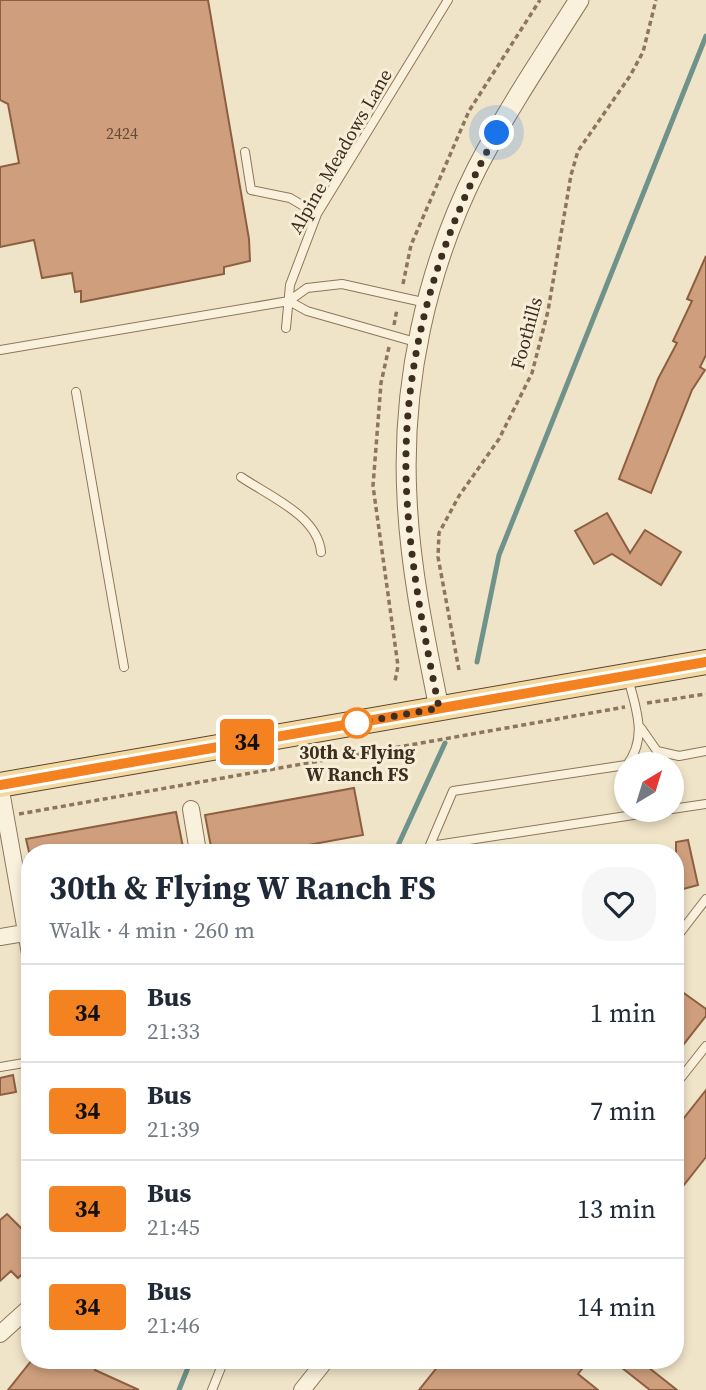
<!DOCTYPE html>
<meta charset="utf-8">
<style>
body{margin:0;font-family:"Source Serif 4",serif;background:#f6f6f7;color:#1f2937;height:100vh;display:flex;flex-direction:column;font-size:26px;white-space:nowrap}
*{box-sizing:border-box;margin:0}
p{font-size:23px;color:#747a83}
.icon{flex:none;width:38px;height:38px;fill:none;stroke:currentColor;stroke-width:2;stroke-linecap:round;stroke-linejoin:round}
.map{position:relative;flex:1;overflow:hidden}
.drawer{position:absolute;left:21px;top:844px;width:663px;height:525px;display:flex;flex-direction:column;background:#fff;border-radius:28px;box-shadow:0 4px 10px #0003}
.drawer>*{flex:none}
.badge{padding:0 14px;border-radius:5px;font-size:24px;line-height:46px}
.needle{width:46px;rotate:38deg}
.fabs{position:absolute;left:614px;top:752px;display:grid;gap:14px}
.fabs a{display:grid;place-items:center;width:70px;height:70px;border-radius:50%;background:#fff;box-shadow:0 4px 10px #0003;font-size:35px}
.you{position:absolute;width:35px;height:35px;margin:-18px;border:5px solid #fff;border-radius:50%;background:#1a73e8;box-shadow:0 0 0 10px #1a73e833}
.map>.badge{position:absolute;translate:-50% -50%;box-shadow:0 0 0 4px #fff}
.round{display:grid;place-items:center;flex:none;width:74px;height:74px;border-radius:28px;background:#f6f6f7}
.head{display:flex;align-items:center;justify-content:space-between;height:119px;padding:0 28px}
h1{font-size:33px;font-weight:700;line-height:52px}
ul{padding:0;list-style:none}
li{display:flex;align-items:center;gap:21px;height:98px;padding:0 28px;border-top:2px solid #e0e1e3}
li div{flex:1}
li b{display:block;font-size:26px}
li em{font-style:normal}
li .badge{min-width:77px;font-weight:700;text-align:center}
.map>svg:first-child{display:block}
</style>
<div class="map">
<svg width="706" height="1390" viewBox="0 0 706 1390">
<rect width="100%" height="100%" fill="#f0e4c8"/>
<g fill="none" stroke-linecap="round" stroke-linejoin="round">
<!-- stream -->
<path stroke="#6f938a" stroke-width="5" d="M477,662l22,-107 207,-519
M395,852l50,-109
M179,1390l12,-30"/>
</g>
<!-- building -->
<path fill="#cf9f7d" stroke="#8d5f41" stroke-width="2" d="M0,0h208l41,239 1,22 -26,6v7l-143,28v-11l-6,1 -3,-19 -30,5 -8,-38 -34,7v-80l19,-4 -11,-59 -8,-4z
M706,256v99l-6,12 5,3 -13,20 -41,103 -32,-14 39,-100 19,-36 -4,-2 19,-40 -5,-2z
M607,513l23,40 15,-23 36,22 -20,33 -49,-31 -18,10 -19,-33z
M354,788l9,47 -93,17h-58l-7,-37z
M176,812l8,40h-155l-3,-13z
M688,840l10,45 -22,6v-49z
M681,991l25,18v7l-30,38v-56z
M13,1075l3,17 -16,3v-17z
M706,1090v67l-30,38v-67z
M7,1214l23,23v30l-12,11 -7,-7 -11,10v-61z
M32,1360h71l-8,10 44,20h-131z
M443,1360h146l-11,14 20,16h-179z
M612,1360h27l38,30h-27z"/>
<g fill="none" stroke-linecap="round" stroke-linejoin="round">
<defs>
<path id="service" d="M245,152l6,38 39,8 27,16
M289,301l18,10 112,32
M286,328l4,-43 27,-71 131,-214
M0,350l289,-49 18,-13 35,-4 85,19
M76,392l48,275
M241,477c28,19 77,39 80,75
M641,728l16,23 22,5 27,-5
M627,765c21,-28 9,-56 1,-87
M672,809l34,-5
M430,846l236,-36
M427,852l26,-61 173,-26
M676,938l30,-39
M0,1067l30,-5
M676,1084l30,-38
M212,1390l12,-30"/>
<path id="minor" d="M0,785l30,169
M191,809l7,43
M0,937l30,-5
M0,1334l30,-27
M302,1390l24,-30"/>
<path id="tertiary" d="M439,708c-14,-69 -29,-140 -32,-210 -6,-112 19,-229 70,-330 30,-58 67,-113 102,-168"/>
<path id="primary" d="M0,785l706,-123"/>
</defs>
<!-- service casing -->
<use href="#service" stroke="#8d765c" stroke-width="10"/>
<!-- minor casing -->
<use href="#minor" stroke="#8d765c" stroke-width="18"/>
<!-- tertiary casing -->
<use href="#tertiary" stroke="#8d765c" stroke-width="21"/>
<!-- primary casing -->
<use href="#primary" stroke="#5b4430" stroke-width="26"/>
<!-- path -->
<path stroke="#8d765c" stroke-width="3.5" stroke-dasharray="5 3.5" stroke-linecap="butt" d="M403,284l8,-39 58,-134 71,-111
M394,325l3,-16
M389,347l-8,36 -8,103 25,180 -3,15
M459,670l-21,-113 1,-24 20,-37 40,-57 33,-66 16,-62 23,-136 7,-24 52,-75 13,-24 13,-52
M647,703l59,-9
M19,814l606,-107"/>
<!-- service -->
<use href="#service" stroke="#faf1dc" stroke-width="8"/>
<!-- minor -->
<use href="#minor" stroke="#faf1dc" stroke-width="16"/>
<!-- tertiary -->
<use href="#tertiary" stroke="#faf1dc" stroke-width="19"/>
<!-- primary -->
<use href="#primary" stroke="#f3d9a0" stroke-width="24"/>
</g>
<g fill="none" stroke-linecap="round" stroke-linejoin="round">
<defs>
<path id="line" d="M0,785l706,-123"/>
</defs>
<!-- line casing -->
<use href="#line" stroke="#fff" stroke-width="16"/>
<!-- line -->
<use href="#line" stroke="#f58220" stroke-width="10"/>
<!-- walk -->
<path stroke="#3d2e20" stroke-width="7" stroke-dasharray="0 12.6" d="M357,723l82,-15c-14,-69 -28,-139 -32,-209 -8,-129 28,-255 90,-366"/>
</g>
<!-- markers -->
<circle fill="#fff" stroke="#f58220" stroke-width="3.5" cx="357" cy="723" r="14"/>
<g text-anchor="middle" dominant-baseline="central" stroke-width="6" stroke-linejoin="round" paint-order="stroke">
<!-- number labels -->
<g font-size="16" fill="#624a37">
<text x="122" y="133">2424</text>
</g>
<!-- street labels -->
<g font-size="19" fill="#3d2e20" stroke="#f7eed8">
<text transform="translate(340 151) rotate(-60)">Alpine Meadows Lane</text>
<text transform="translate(526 333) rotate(-75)">Foothills</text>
</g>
<!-- stop labels -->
<g font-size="19" font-weight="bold" fill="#3d2e20" stroke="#f7eed8">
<text x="357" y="752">30th &amp; Flying<tspan x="357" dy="22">W Ranch FS</tspan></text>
</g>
</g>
</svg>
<div class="fabs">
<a><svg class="needle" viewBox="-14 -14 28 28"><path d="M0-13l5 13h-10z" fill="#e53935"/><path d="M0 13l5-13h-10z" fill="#747a83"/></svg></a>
</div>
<div class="you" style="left:497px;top:133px"></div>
<b class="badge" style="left:247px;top:742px;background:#f58220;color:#111">34</b>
<section class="drawer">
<div class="head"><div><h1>30th &amp; Flying W Ranch FS</h1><p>Walk · 4 min · 260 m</p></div><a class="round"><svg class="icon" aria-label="heart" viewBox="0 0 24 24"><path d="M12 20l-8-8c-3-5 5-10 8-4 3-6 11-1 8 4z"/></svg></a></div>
<ul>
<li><span class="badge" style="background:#f58220;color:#111">34</span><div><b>Bus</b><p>21:33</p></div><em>1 min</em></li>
<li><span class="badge" style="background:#f58220;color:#111">34</span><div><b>Bus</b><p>21:39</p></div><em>7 min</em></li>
<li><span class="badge" style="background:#f58220;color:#111">34</span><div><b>Bus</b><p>21:45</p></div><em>13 min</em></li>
<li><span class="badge" style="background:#f58220;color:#111">34</span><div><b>Bus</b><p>21:46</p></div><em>14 min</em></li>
</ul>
</section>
</div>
